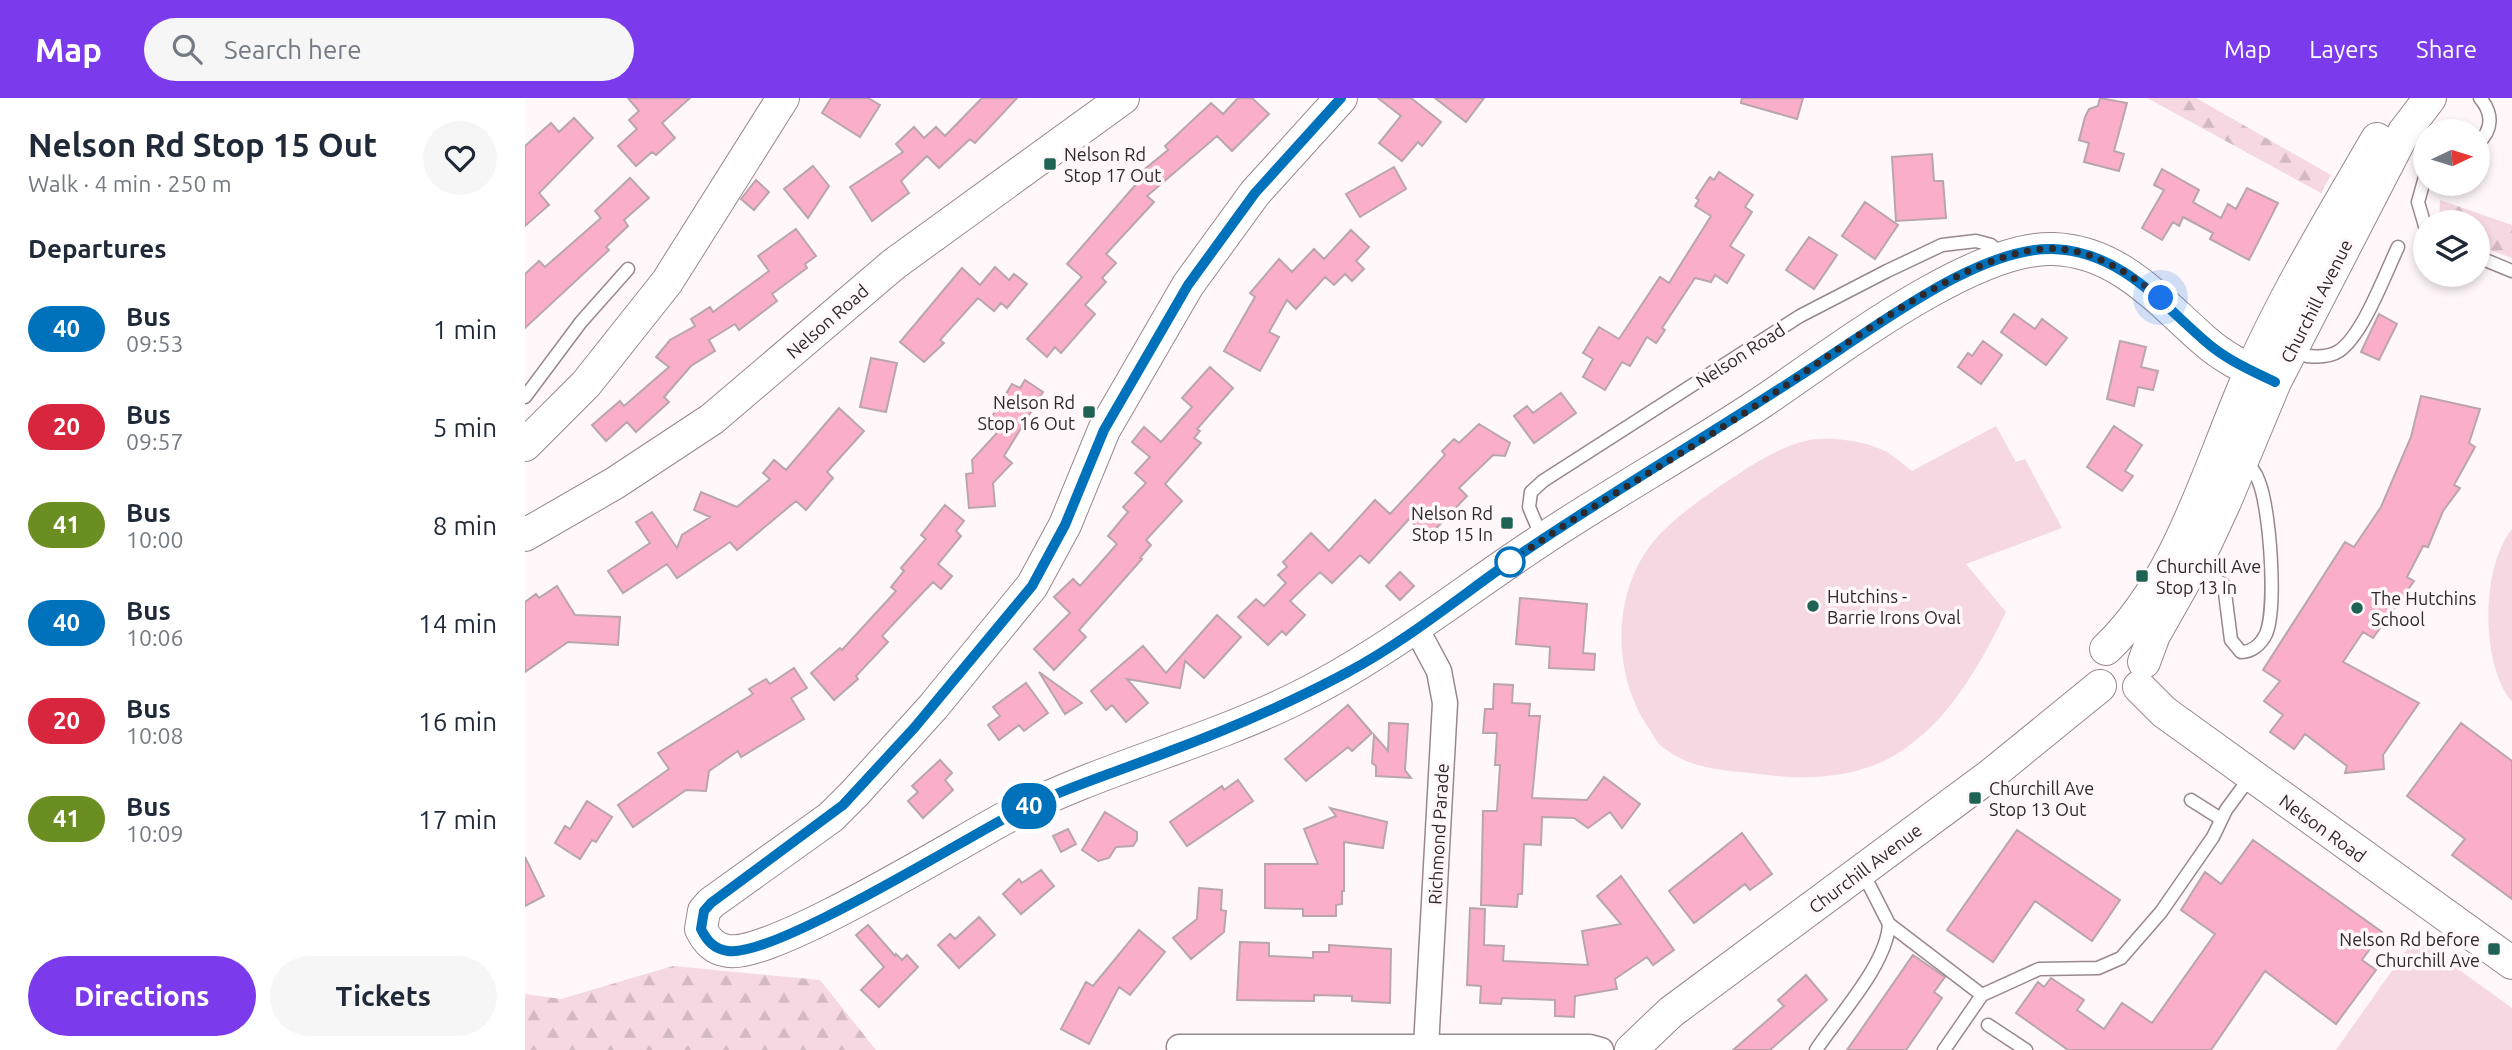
<!DOCTYPE html>
<meta charset="utf-8">
<style>
body{margin:0;font-family:Ubuntu,sans-serif;background:#f6f6f7;color:#1f2937;height:100vh;display:flex;flex-direction:column;font-size:26px;white-space:nowrap}
*{box-sizing:border-box;margin:0}
p{font-size:23px;color:#747a83}
.icon{flex:none;width:38px;height:38px;fill:none;stroke:currentColor;stroke-width:2;stroke-linecap:round;stroke-linejoin:round}
.map{position:relative;flex:1;overflow:hidden}
.details{display:flex;flex-direction:column;background:#fff;width:525px}
.details>*{flex:none}
.badge{padding:0 14px;border-radius:23px;font-size:24px;line-height:46px}
.needle{width:46px;rotate:86deg}
.controls{position:absolute;left:1888px;top:21px;display:grid;gap:14px}
.controls a{display:grid;place-items:center;width:77px;height:77px;border-radius:50%;background:#fff;box-shadow:0 4px 10px #0003;font-size:35px}
.you{position:absolute;width:35px;height:35px;margin:-18px;border:5px solid #fff;border-radius:50%;background:#1a73e8;box-shadow:0 0 0 10px #1a73e833}
.map>.badge{position:absolute;translate:-50% -50%;box-shadow:0 0 0 4px #fff}
h2{padding:0 28px;font-size:26px;line-height:63px}
.round{display:grid;place-items:center;flex:none;width:74px;height:74px;border-radius:37px;background:#f6f6f7}
.overview{display:flex;align-items:center;justify-content:space-between;height:119px;padding:0 28px}
h1{font-size:33px;font-weight:700;line-height:52px}
.button{display:flex;gap:14px;margin-top:auto;padding:14px 28px}
.button a{flex:1;height:80px;border-radius:42px;background:#7c3aed;color:#fff;font-size:28px;font-weight:700;line-height:80px;text-align:center}
.button a+a{background:#f6f6f7;color:#1f2937}
ul{padding:0;list-style:none}
li{display:flex;align-items:center;gap:21px;height:98px;padding:0 28px}
li div{flex:1}
li b{display:block;font-size:26px}
li em{font-style:normal}
li .badge{min-width:77px;font-weight:700;text-align:center}
header{display:flex;align-items:center;gap:42px;box-sizing:border-box;height:98px;padding:0 35px;background:#7c3aed;color:#fff}
header strong{font-size:33px}
nav{display:flex;gap:38px;margin-inline-start:auto;font-size:24px}
.search{width:490px;height:63px;background:#f6f6f7;display:flex;align-items:center;gap:18px;box-sizing:border-box;padding:0 24px;border-radius:38px;color:#747a83;font-size:26px}
main{display:flex;flex:1;min-height:0}
.map>svg:first-child{display:block}
</style>
<header>
<strong>Map</strong>
<div class="search"><svg class="icon" aria-label="search" viewBox="0 0 24 24"><circle cx="10" cy="10" r="6"/><path d="M15 15l6 6"/></svg>Search here</div>
<nav><a>Map</a><a>Layers</a><a>Share</a></nav>
</header>
<main>
<section class="details">
<div class="overview"><div><h1>Nelson Rd Stop 15 Out</h1><p>Walk · 4 min · 250 m</p></div><a class="round"><svg class="icon" aria-label="heart" viewBox="0 0 24 24"><path d="M12 20l-8-8c-3-5 5-10 8-4 3-6 11-1 8 4z"/></svg></a></div>
<h2>Departures</h2>
<ul>
<li><span class="badge" style="background:#0072bc;color:#fff">40</span><div><b>Bus</b><p>09:53</p></div><em>1 min</em></li>
<li><span class="badge" style="background:#d7263d;color:#fff">20</span><div><b>Bus</b><p>09:57</p></div><em>5 min</em></li>
<li><span class="badge" style="background:#6b8e23;color:#fff">41</span><div><b>Bus</b><p>10:00</p></div><em>8 min</em></li>
<li><span class="badge" style="background:#0072bc;color:#fff">40</span><div><b>Bus</b><p>10:06</p></div><em>14 min</em></li>
<li><span class="badge" style="background:#d7263d;color:#fff">20</span><div><b>Bus</b><p>10:08</p></div><em>16 min</em></li>
<li><span class="badge" style="background:#6b8e23;color:#fff">41</span><div><b>Bus</b><p>10:09</p></div><em>17 min</em></li>
</ul>
<div class="button"><a>Directions</a><a>Tickets</a></div>
</section>
<div class="map">
<svg width="1987" height="952" viewBox="0 0 1987 952">
<defs>
<pattern id="forest-firs" width="22" height="20" patternUnits="userSpaceOnUse" patternTransform="scale(1.75)"><rect width="22" height="20" fill="#f6d8e2"/><path d="M5 1l3.5 6h-7zM16 11l3.5 6h-7z" fill="#d3b9c2"/></pattern>
</defs>
<rect width="100%" height="100%" fill="#fff7f9"/>
<!-- forest -->
<path fill="url(#forest-firs)" d="M1622,0h49l135,77 -10,18z
M1915,102l72,25v33l-34,-12v-24h-39z
M148,868l147,14 56,70h-351v-56l36,5z"/>
<!-- green -->
<path fill="#f6d8e2" d="M1471,328l20,36 9,-3 37,69 -96,36 40,48c-28,57 -63,120 -122,149 -39,18 -83,19 -125,13 -34,-4 -67,-4 -95,-26 -7,-4 -11,-14 -16,-21 -37,-55 -37,-140 11,-192 24,-25 55,-45 84,-64 17,-11 41,-25 62,-30 21,-6 63,0 82,11 9,6 17,13 25,19z
M1987,431v173c-32,-38 -31,-135 0,-173z
M1890,840l97,70v42h-176z"/>
<!-- building -->
<path fill="#fbaeca" stroke="#b9a6ac" stroke-width="2" d="M103,0h62l-28,25 13,15 -19,17 -4,-3 -16,14 -18,-20 19,-17 -8,-9 10,-9z
M306,0h37l12,7 -20,32 -38,-24z
M457,0h35l-42,45 -5,-4 -31,29 -12,-12 -26,25 8,12 -37,28 -22,-34 53,-35 -7,-8 18,-17 10,11 12,-11 9,9z
M713,0h14l17,16 -37,37 -15,-15 -70,60 7,6 -48,52 10,9 -14,15 4,4 -21,23 10,9 -34,39 -6,-6 -8,10 -20,-18 55,-62 -15,-13 77,-89 -3,-3 27,-22 -3,-4 46,-43 12,11z
M853,0h33l30,24 -19,24 -4,-4 -16,19 -23,-18 22,-27z
M910,0h49l-18,24z
M1217,0h61l-6,21 -56,-16z
M1575,0l27,5 -13,48 10,3 -5,17 -35,-9 5,-19 -10,-3 6,-23 4,-8 9,-3z
M49,20l19,20 -54,55 10,12 -24,21v-80l26,-23 8,9z
M1407,56l2,27h9l3,37 -50,3 -4,-64z
M288,68l16,20 -21,32 -24,-29z
M869,69l12,22 -46,28 -14,-23z
M1637,71l37,21 -6,12 28,16 7,-14 8,5 11,-21 31,15 -29,57 -39,-21 3,-6 -30,-16 -4,9 -6,-4 -11,18 -20,-12 22,-38 -10,-5z
M1194,74l34,23 -8,12 7,5 -22,34 14,9 -17,28 -12,-8 -4,7 -16,-4 -33,50 3,2 -9,13 -9,-6 -17,29 -8,-4 -17,28 -22,-13 10,-18 -10,-6 16,-26 20,12 41,-62 9,6 42,-67 -16,-10 4,-6 -3,-2 14,-21 4,3z
M105,80l19,20 -25,22 4,6 -22,21 3,3 -84,78v-54l14,-13 6,6 56,-49 -6,-7z
M231,82l13,12 -15,18 -13,-11z
M1340,104l33,23 -23,34 -33,-23z
M271,131l20,27 -11,8 2,4 -35,26 5,7 -38,29 -4,-6 -26,16 6,11 -24,15 -27,31 5,5 -33,30 -9,-10 -21,19 -14,-16 28,-24 4,5 45,-39 -13,-10 14,-17 25,-14 -4,-7 19,-12 3,5 56,-41 -11,-15z
M826,132l18,17 -13,14 8,8 -12,12 -7,-7 -11,11 -9,-8 -29,32 -9,-9 -18,32 10,5 -19,34 -36,-20 31,-54 -5,-4 29,-34 13,13 22,-23 10,10z
M1284,139l28,18 -23,34 -28,-19z
M470,169l14,13 5,-6 13,10 -20,24 -6,-5 -7,8 -16,-13 -38,42 4,3 -20,19 -24,-20 62,-74 18,17z
M1489,216l21,15 7,-10 25,19 -21,27 -45,-33z
M1854,216l18,10 -18,36 -18,-8z
M1458,243l19,14 -21,29 -23,-17 10,-14 4,3z
M1595,243l26,6 -5,20 17,4 -5,19 -15,-3 -4,19 -27,-7z
M346,260l26,5 -11,49 -26,-5z
M685,269l23,21 -36,41 3,2 -6,7 7,5 -36,41 17,17 -36,39 5,5 -11,13 2,1 -63,71 7,7 -32,33 -20,-21 36,-36 -16,-16 19,-18 7,7 37,-42 -9,-8 20,-24 -5,-5 23,-24 -11,-10 15,-16 -18,-15 12,-15 17,15 31,-35 -10,-9z
M500,282l18,12 -39,64 8,7 -19,20 2,23 -26,2 -3,-34 7,-1 -1,-13 25,-27 -11,-7 26,-42 8,4z
M1036,295l15,20 -42,30 -20,-27 13,-10 6,7z
M1896,298l59,13 -11,34 6,4 -21,38 6,3 -17,23 -15,36 -5,-1 -16,31 7,4 -41,57 -10,-6 -20,30 76,41 -36,52 1,14 -39,4 2,-7 -42,-32 -11,15 -24,-17 13,-17 -19,-14 16,-20 -17,-11 82,-128 9,5 27,-40 30,-70z
M314,310l25,23 -37,41 6,6 -27,32 -10,-9 -59,49 -7,-8 -53,36 -10,-14 -44,29 -15,-22 42,-28 -14,-21 16,-10 25,36 5,-13 28,-18 -16,-7 7,-18 36,15 33,-28 -7,-6 11,-13 12,10z
M954,326l31,19 -5,13 -12,-1 -34,33 8,8 -39,41 -19,-18 -40,44 -9,-8 -28,28 -12,-11 -30,29 15,14 -19,20 -4,-4 -14,14 -30,-28 18,-18 8,7 22,-23 -8,-8 9,-8 -4,-5 28,-29 18,18 46,-51 15,14 55,-59 -3,-4 12,-12 5,4z
M1589,328l28,19 -17,26 8,5 -11,15 -35,-24z
M420,407l19,16 -8,10 5,5 -23,28 14,12 -11,13 -8,-7 -22,23 -29,31 6,6 -32,34 2,3 -24,21 -23,-27 29,-25 2,2 54,-59 -5,-4 13,-16 -3,-3 25,-29 -5,-4z
M875,474l14,14 -14,14 -14,-14z
M32,488l18,29 45,2 -2,28 -50,-3 -43,30v-70l11,-8 3,4z
M995,500l67,6 -4,49 12,1 -1,16 -45,-2 1,-21 -34,-3z
M692,517l24,22 -37,41 -19,-17 -5,27 -53,-9 21,24 -22,19 -14,-17 -6,5 -15,-19 52,-45 23,27z
M269,570l13,20 -16,10 13,21 -63,38 -3,-6 -29,20 -3,20 -20,-1 -53,37 -15,-22 51,-36 -11,-16 95,-59 -4,-5 17,-10 4,5z
M514,574l43,31 -17,11z
M501,585l22,30 -24,18 -5,-6 -20,15 -11,-15 12,-9 -7,-9z
M969,586l19,1 -1,18 18,1 -1,12h11l-8,82 55,2 17,-23 36,27 -18,24 -12,-16 -22,16 -14,-10 -32,-1 -1,28 -17,-1 -2,50h-4l-1,13 -36,-2 2,-94h14l3,-46h-5l2,-32h-14l2,-24h8z
M823,607l24,28 -20,18 -4,-4 -42,34 -21,-22z
M864,625l19,1 -3,46 6,8 -35,-2v-10l-4,-3 2,-28 14,16z
M1936,625l51,38v138l-60,-44 13,-16 -58,-43z
M415,662l12,13 -7,7 8,10 -30,28 -15,-17 10,-9 -6,-6z
M713,682l15,21 -66,45 -17,-24 52,-36 2,4z
M62,703l25,16 -16,25 -4,-2 -12,19 -25,-16 10,-17 5,3z
M805,710l57,14 -4,26 -39,-6v49h-2v13l-6,1v11h-33v-7l-38,-1v-44h53l-14,-35 32,-13z
M580,714l32,20v8l-4,6 -17,1 -7,11 -11,3 -16,-11z
M543,731l8,15 -15,8 -8,-16z
M1492,732l103,70 -28,41 -57,-40 -42,61 -46,-32z
M1217,735l30,41 -22,16 -5,-6 -51,39 -25,-32z
M1728,742l129,92 -20,28 14,10 -40,54 -71,-53 -54,79h-143l-52,-37 22,-31 6,5 7,-9 33,22 -7,10 27,19 18,-26 30,20 63,-89 -34,-24 24,-38 16,12z
M0,759l19,39 -19,10z
M516,772l13,16 -33,28 -18,-20 16,-15 3,4z
M1096,778l53,74 -21,15 -6,-8 -32,22 2,10 -42,7 -1,21 -19,-1v-16l-53,-2 -1,6 -21,-1 1,-17 -14,-1 3,-77 15,1 -1,36 20,1 -1,15 85,4 -6,-34 39,-7 -24,-28z
M674,790l23,2 -1,20 5,1 -2,21 -33,27 -18,-21 24,-19z
M454,819l16,18 -36,33 -21,-23 12,-11 5,5z
M343,827l27,31 1,-2 6,6 5,-5 11,12 -39,40 -18,-17 23,-23 -28,-32z
M614,832l26,22 -35,43 -11,-8 -30,57 -28,-15 25,-47 7,4z
M715,844l29,1v13l44,2v-6h16v-7l62,4 -1,54 -38,-2v-5l-38,-1v6l-77,-1z
M1388,857l32,22 -11,15 8,6 -36,52h-59z
M1281,877l21,25 -57,50h-37l51,-44 -6,-6z"/>
<g fill="none" stroke-linecap="round" stroke-linejoin="round">
<defs>
<path id="service" d="M1953,45c15,-13 15,-30 2,-45
M1900,79l-7,25 7,24
M1953,159l34,14
M1782,258c10,1 23,1 32,-5 24,-16 46,-77 59,-104
M0,299l56,-75 47,-53
M1017,440l-13,-31 2,-15 12,-11 257,-165 87,-45 55,-26 34,-4 15,4 11,10
M1668,478l16,-1 15,10 7,55 10,12c11,0 20,-8 25,-18 11,-27 4,-125 -7,-152 -3,-10 -8,-16 -16,-21
M1666,702l30,19
M1337,773l27,53 93,71
M1463,927l38,25
M1291,952c23,-35 71,-86 73,-126
M1419,952l38,-55 57,-26 59,-1 23,-10 40,-46 52,-75 13,-27 25,-34"/>
<path id="minor" d="M891,530l23,43 6,32 -19,344
M654,949h411l11,3"/>
<path id="tertiary" d="M816,0l-86,95 -67,92 -84,145 -39,95 -33,61 -99,121 -78,86 -24,24 -120,86 -7,8 -3,18c6,12 13,20 27,22 44,7 228,-107 277,-133 91,-48 193,-72 286,-117 91,-44 168,-107 252,-162 71,-47 145,-88 216,-135 69,-46 212,-158 294,-155 66,2 106,52 152,92 20,18 45,29 70,41
M0,347l61,-61 81,-102 116,-184
M0,437l90,-52 97,-64 182,-155 229,-166
M1581,551c75,-72 103,-184 144,-276 36,-81 83,-158 127,-234
M1619,564l10,-27 51,-90 20,-43 50,-120 129,-250 26,-34
M1614,589l25,25 348,251
M1106,952l40,-38 321,-238 108,-88"/>
</defs>
<!-- service casing -->
<use href="#service" stroke="#99878d" stroke-width="15"/>
<!-- minor casing -->
<use href="#minor" stroke="#99878d" stroke-width="27"/>
<!-- tertiary casing -->
<use href="#tertiary" stroke="#99878d" stroke-width="34"/>
<!-- service -->
<use href="#service" stroke="#fff" stroke-width="12"/>
<!-- minor -->
<use href="#minor" stroke="#fff" stroke-width="24"/>
<!-- tertiary -->
<use href="#tertiary" stroke="#fff" stroke-width="32"/>
</g>
<g fill="none" stroke-linecap="round" stroke-linejoin="round">
<defs>
<path id="line" d="M816,0l-86,95 -67,92 -84,145 -39,95 -33,61 -117,141 -72,78 -132,98 -7,8 -3,18c6,12 13,20 27,22 45,7 234,-111 285,-137 48,-25 101,-41 152,-61 62,-23 123,-49 183,-81 69,-37 129,-90 195,-133 98,-65 201,-125 299,-191 55,-36 144,-101 211,-99 66,2 106,52 152,92 20,18 45,29 70,41"/>
</defs>
<!-- line casing -->
<use href="#line" stroke="#fff" stroke-width="16"/>
<!-- line -->
<use href="#line" stroke="#0072bc" stroke-width="10"/>
<!-- walk -->
<path stroke="#30292b" stroke-width="7" stroke-dasharray="0 12.6" d="M985,464l-10,7c82,-59 171,-107 255,-163 76,-49 198,-148 286,-157 47,-4 85,22 120,49"/>
</g>
<!-- markers -->
<g fill="#1e6354" stroke="#fff7f9" stroke-width="2.5">
<rect x="518" y="59" width="14" height="14" rx="3.5"/>
<rect x="557" y="307" width="14" height="14" rx="3.5"/>
<rect x="975" y="418" width="14" height="14" rx="3.5"/>
<rect x="1610" y="471" width="14" height="14" rx="3.5"/>
<circle cx="1288" cy="508" r="7"/>
<circle cx="1832" cy="510" r="7"/>
<rect x="1443" y="693" width="14" height="14" rx="3.5"/>
<rect x="1962" y="844" width="14" height="14" rx="3.5"/>
</g>
<circle fill="#fff" stroke="#0072bc" stroke-width="3.5" cx="985" cy="464" r="14"/>
<g text-anchor="middle" dominant-baseline="central" stroke-width="7" stroke-linejoin="round" paint-order="stroke">
<!-- poi labels -->
<g font-size="18" fill="#30292b" stroke="#fff7f9" text-anchor="start">
<text x="539" y="56">Nelson Rd<tspan x="539" dy="21">Stop 17 Out</tspan></text>
<text x="550" y="304" text-anchor="end">Nelson Rd<tspan x="550" dy="21">Stop 16 Out</tspan></text>
<text x="968" y="415" text-anchor="end">Nelson Rd<tspan x="968" dy="21">Stop 15 In</tspan></text>
<text x="1631" y="468">Churchill Ave<tspan x="1631" dy="21">Stop 13 In</tspan></text>
<text x="1302" y="498">Hutchins -<tspan x="1302" dy="21">Barrie Irons Oval</tspan></text>
<text x="1846" y="500">The Hutchins<tspan x="1846" dy="21">School</tspan></text>
<text x="1464" y="690">Churchill Ave<tspan x="1464" dy="21">Stop 13 Out</tspan></text>
<text x="1955" y="841" text-anchor="end">Nelson Rd before<tspan x="1955" dy="21">Churchill Ave</tspan></text>
</g>
<!-- street labels -->
<g font-size="18" fill="#30292b" stroke="#fff7f9">
<text transform="translate(1791 203) rotate(-63)">Churchill Avenue</text>
<text transform="translate(302 223) rotate(-41)">Nelson Road</text>
<text transform="translate(1215 257) rotate(-33)">Nelson Road</text>
<text transform="translate(1798 730) rotate(36)">Nelson Road</text>
<text transform="translate(913 736) rotate(-87)">Richmond Parade</text>
<text transform="translate(1340 770) rotate(-37)">Churchill Avenue</text>
</g>
</g>
</svg>
<div class="controls">
<a><svg class="needle" viewBox="-14 -14 28 28"><path d="M0-13l5 13h-10z" fill="#e53935"/><path d="M0 13l5-13h-10z" fill="#747a83"/></svg></a>
<a><svg class="icon" aria-label="layers" viewBox="0 0 24 24"><path d="M12 4l9 5-9 5-9-5zM3 14l9 5 9-5"/></svg></a>
</div>
<div class="you" style="left:1636px;top:200px"></div>
<b class="badge" style="left:504px;top:708px;background:#0072bc;color:#fff">40</b>
</div>
</main>
